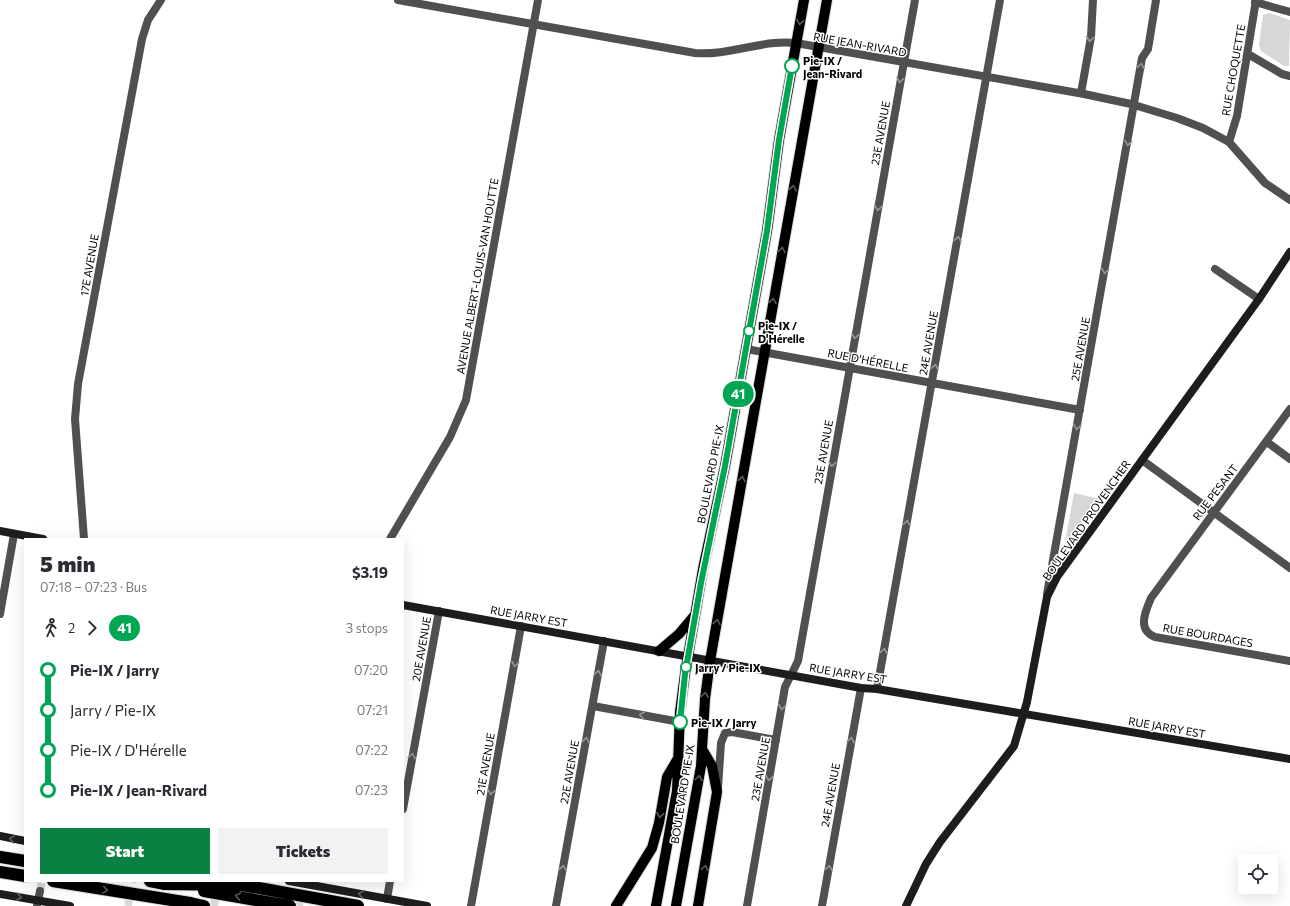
<!DOCTYPE html>
<meta charset="utf-8">
<style>
body{margin:0;font-family:Commissioner,sans-serif;background:#f2f2f3;color:#2b2b33;height:100vh;display:flex;flex-direction:column;font-size:15px;white-space:nowrap}
*{box-sizing:border-box;margin:0}
p{font-size:13px;color:#7c7c81}
.icon{flex:none;width:22px;height:22px;fill:none;stroke:currentColor;stroke-width:2;stroke-linecap:round;stroke-linejoin:round}
.map{position:relative;flex:1;overflow:hidden}
.sheet{position:absolute;left:24px;top:538px;width:380px;height:344px;display:flex;flex-direction:column;background:#fff;border-radius:0px;box-shadow:0 4px 16px #0002}
.sheet>*{flex:none}
.badge{padding:0 8px;border-radius:13px;font-size:14px;line-height:26px}
.fabs{position:absolute;left:1238px;top:854px;display:grid;gap:8px}
.fabs a{display:grid;place-items:center;width:40px;height:40px;border-radius:0px;background:#fff;box-shadow:0 4px 16px #0002;font-size:20px}
.map>.badge{position:absolute;translate:-50% -50%;box-shadow:0 0 0 2px #fff}
.legs{display:flex;align-items:center;gap:6px;height:44px;padding:0 16px;font-size:13px}
.legs p{margin-inline-start:auto}
.head{display:flex;align-items:center;justify-content:space-between;height:68px;padding:0 16px}
h1{font-size:22px;font-weight:800;line-height:30px}
.primary-button{display:flex;gap:8px;margin-top:auto;padding:8px 16px}
.primary-button a{flex:1;height:46px;border-radius:0px;background:#0b8043;color:#fff;font-size:16px;font-weight:800;line-height:46px;text-align:center}
.primary-button a+a{background:#f2f2f3;color:#2b2b33}
ul{padding:0 16px;list-style:none}
li{display:flex;align-items:center;gap:14px;height:40px;font-size:15px}
li i{display:grid;place-items:center;width:6px;height:100%;margin:0 5px;background:currentColor}
li i::after{content:'';width:10px;height:10px;margin:-5px;border:3px solid;border-radius:50%;background:#fff}
li p{margin-inline-start:auto}
li:first-child i{background:linear-gradient(#0000 50%,currentColor 0)}
li:last-child i{background:linear-gradient(currentColor 50%,#0000 0)}
.map>svg:first-child{display:block}
</style>
<div class="map">
<svg width="1290" height="906" viewBox="0 0 1290 906">
<rect width="100%" height="100%" fill="#fff"/>
<!-- green -->
<path fill="#d7d7d7" d="M1269,13l21,7 -1,46h-5l-23,-15 -2,-6 4,-30z
M1074,493l26,6 -34,44 -1,-1z"/>
<g fill="none" stroke-linecap="round" stroke-linejoin="round">
<!-- street-tunnel -->
<path stroke="#d9d9d9" stroke-width="8" stroke-dasharray="8 4" stroke-linecap="butt" d="M40,891l2,-10
M128,906l4,-25
M214,906l3,-17
M299,906l3,-14"/>
<defs>
<path id="primary" d="M659,651l20,-17 16,-19
M616,906l36,-58 7,-25 8,-46 10,-17
M656,906l21,-115 3,-79 5,-38 18,-105 22,-103 42,-235 12,-91 25,-140
M676,906l25,-140 4,-67 5,-38 117,-661
M698,906l19,-114 -5,-26 -10,-17"/>
<path id="highway" d="M0,857l25,4
M0,872l25,4
M150,881l15,3
M190,903l14,3"/>
</defs>
<!-- primary casing -->
<use href="#primary" stroke="#dbdbdb" stroke-width="12"/>
<!-- highway casing -->
<use href="#highway" stroke="#dbdbdb" stroke-width="14"/>
<!-- street -->
<path stroke="#505050" stroke-width="8" d="M398,0l297,53c34,3 69,-14 101,-10l288,51 47,10 46,14 26,10 26,14 36,41 25,17
M1255,2l35,10
M1248,54l34,20 8,2
M1081,93l10,-56 2,-37
M1229,142l8,-26 19,-116
M1215,269l44,30
M746,349l334,61
M1290,409l-139,189c-6,14 -14,32 4,39l135,24
M1267,442l23,17
M1142,460l148,108
M84,539l-9,-120 3,-35 64,-345 6,-19 13,-20
M390,539l60,-102 16,-37 72,-400
M1047,594l95,-536 6,-9 8,-49
M0,614l14,-80
M877,689l123,-689
M593,706l87,16
M718,788l3,-45 4,-10 7,-1 44,8
M403,809l36,-198
M387,899l3,-18
M37,906l3,-15
M471,906l50,-280
M556,906l48,-265
M747,906l38,-219 13,-26 117,-661
M822,906l39,-218"/>
<!-- secondary -->
<path stroke="#1d1d1d" stroke-width="8" d="M0,531l43,8
M403,605l458,83 16,1 413,70
M0,836l25,5
M289,881l138,25
M0,894l70,12
M906,906l20,-42 14,-22 74,-96 13,-44 20,-105 10,-20 202,-278 31,-47"/>
<!-- primary -->
<use href="#primary" stroke="#000" stroke-width="10"/>
<!-- highway -->
<use href="#highway" stroke="#000" stroke-width="12"/>
<defs>
<path id="highway-bridge" d="M53,881l137,22
M165,884l77,1 116,21
M204,891l86,15"/>
</defs>
<!-- highway-bridge casing -->
<use href="#highway-bridge" stroke="#dbdbdb" stroke-width="14" stroke-linecap="butt"/>
<!-- highway-bridge -->
<use href="#highway-bridge" stroke="#000" stroke-width="12"/>
</g>
<!-- one-way arrows -->
<defs><path id="oneway-chevron" d="M-2-3.5L2.5 0L-2 3.5" fill="none" stroke-width="1.6" stroke-linecap="round" stroke-linejoin="round"/></defs>
<g stroke="#595959">
<use href="#oneway-chevron" transform="translate(800 22) rotate(100)"/>
<use href="#oneway-chevron" transform="translate(793 188) rotate(-80)"/>
<use href="#oneway-chevron" transform="translate(782 250) rotate(-80)"/>
<use href="#oneway-chevron" transform="translate(773 301) rotate(-80)"/>
<use href="#oneway-chevron" transform="translate(742 479) rotate(-80)"/>
<use href="#oneway-chevron" transform="translate(717 622) rotate(-80)"/>
<use href="#oneway-chevron" transform="translate(705 695) rotate(-83)"/>
<use href="#oneway-chevron" transform="translate(699 778) rotate(-80)"/>
<use href="#oneway-chevron" transform="translate(660 815) rotate(100)"/>
<use href="#oneway-chevron" transform="translate(705 868) rotate(-79)"/>
<use href="#oneway-chevron" transform="translate(105 890) rotate(9)"/>
<use href="#oneway-chevron" transform="translate(238 896) rotate(-170)"/>
</g>
<g stroke="#969696">
<use href="#oneway-chevron" transform="translate(1090 39) rotate(96)"/>
<use href="#oneway-chevron" transform="translate(1141 66) rotate(-81)"/>
<use href="#oneway-chevron" transform="translate(900 80) rotate(100)"/>
<use href="#oneway-chevron" transform="translate(1128 143) rotate(100)"/>
<use href="#oneway-chevron" transform="translate(878 208) rotate(100)"/>
<use href="#oneway-chevron" transform="translate(958 239) rotate(-80)"/>
<use href="#oneway-chevron" transform="translate(1105 271) rotate(100)"/>
<use href="#oneway-chevron" transform="translate(855 336) rotate(100)"/>
<use href="#oneway-chevron" transform="translate(935 367) rotate(-80)"/>
<use href="#oneway-chevron" transform="translate(1077 427) rotate(100)"/>
<use href="#oneway-chevron" transform="translate(832 464) rotate(100)"/>
<use href="#oneway-chevron" transform="translate(907 523) rotate(-80)"/>
<use href="#oneway-chevron" transform="translate(884 651) rotate(-80)"/>
<use href="#oneway-chevron" transform="translate(515 664) rotate(100)"/>
<use href="#oneway-chevron" transform="translate(598 673) rotate(-80)"/>
<use href="#oneway-chevron" transform="translate(782 707) rotate(99)"/>
<use href="#oneway-chevron" transform="translate(642 715) rotate(-169)"/>
<use href="#oneway-chevron" transform="translate(586 740) rotate(-80)"/>
<use href="#oneway-chevron" transform="translate(851 740) rotate(-80)"/>
<use href="#oneway-chevron" transform="translate(412 756) rotate(-80)"/>
<use href="#oneway-chevron" transform="translate(769 778) rotate(100)"/>
<use href="#oneway-chevron" transform="translate(491 792) rotate(100)"/>
<use href="#oneway-chevron" transform="translate(563 868) rotate(-80)"/>
<use href="#oneway-chevron" transform="translate(829 868) rotate(-80)"/>
</g>
<g stroke="#616161">
<use href="#oneway-chevron" transform="translate(12 839) rotate(-170)"/>
<use href="#oneway-chevron" transform="translate(361 894) rotate(-169)"/>
<use href="#oneway-chevron" transform="translate(19 897) rotate(10)"/>
</g>
<g fill="none" stroke-linecap="round" stroke-linejoin="round">
<defs>
<path id="line-1" d="M680,722l5,-48 16,-91 24,-117 42,-235 12,-91 13,-74"/>
</defs>
<!-- line-1 casing -->
<use href="#line-1" stroke="#fff" stroke-width="9"/>
<!-- line-1 -->
<use href="#line-1" stroke="#00a651" stroke-width="6"/>
</g>
<!-- markers -->
<g fill="#fff" stroke="#00a651" stroke-width="2">
<circle cx="792" cy="66" r="7"/>
<circle cx="749" cy="331" r="5"/>
<circle cx="686" cy="667" r="5"/>
<circle cx="680" cy="722" r="7"/>
</g>
<g text-anchor="middle" dominant-baseline="central" stroke-width="3" stroke-linejoin="round" paint-order="stroke">
<!-- street labels -->
<g font-size="11" fill="#000" stroke="#fff">
<text transform="translate(860 44) rotate(10)">RUE JEAN-RIVARD</text>
<text transform="translate(1233 70) rotate(-80)">RUE CHOQUETTE</text>
<text transform="translate(880 133) rotate(-80)">23E AVENUE</text>
<text transform="translate(89 265) rotate(-80)">17E AVENUE</text>
<text transform="translate(477 276) rotate(-80)">AVENUE ALBERT-LOUIS-VAN HOUTTE</text>
<text transform="translate(928 343) rotate(-80)">24E AVENUE</text>
<text transform="translate(1080 349) rotate(-80)">25E AVENUE</text>
<text transform="translate(868 360) rotate(11)">RUE D'HÉRELLE</text>
<text transform="translate(823 452) rotate(-80)">23E AVENUE</text>
<text transform="translate(710 474) rotate(-79)">BOULEVARD PIE-IX</text>
<text transform="translate(1215 492) rotate(-53)">RUE PESANT</text>
<text transform="translate(1086 520) rotate(-55)">BOULEVARD PROVENCHER</text>
<text transform="translate(529 616) rotate(10)">RUE JARRY EST</text>
<text transform="translate(1208 635) rotate(10)">RUE BOURDAGES</text>
<text transform="translate(421 649) rotate(-80)">20E AVENUE</text>
<text transform="translate(848 673) rotate(9)">RUE JARRY EST</text>
<text transform="translate(1167 727) rotate(10)">RUE JARRY EST</text>
<text transform="translate(485 764) rotate(-80)">21E AVENUE</text>
<text transform="translate(760 769) rotate(-80)">23E AVENUE</text>
<text transform="translate(569 772) rotate(-80)">22E AVENUE</text>
<text transform="translate(682 794) rotate(-81)">BOULEVARD PIE-IX</text>
<text transform="translate(830 795) rotate(-80)">24E AVENUE</text>
</g>
<!-- stop labels -->
<g font-size="11" font-weight="bold" fill="#000" stroke="#fff" text-anchor="start">
<text x="803" y="60">Pie-IX /<tspan x="803" dy="13">Jean-Rivard</tspan></text>
<text x="758" y="325">Pie-IX /<tspan x="758" dy="13">D'Hérelle</tspan></text>
<text x="695" y="667">Jarry / Pie-IX</text>
<text x="691" y="722">Pie-IX / Jarry</text>
</g>
</g>
</svg>
<div class="fabs">
<a><svg class="icon" aria-label="locate" viewBox="0 0 24 24"><circle cx="12" cy="12" r="6"/><path d="M12 2v4M12 18v4M2 12h4M18 12h4"/></svg></a>
</div>
<b class="badge" style="left:738px;top:394px;background:#00a651;color:#fff">41</b>
<section class="sheet">
<div class="head"><div><h1>5 min</h1><p>07:18 – 07:23 · Bus</p></div><b>$3.19</b></div>
<div class="legs"><svg class="icon" aria-label="walk" viewBox="0 0 24 24"><circle cx="13" cy="4" r="2"/><path d="M13 8l-2 6 4 7M11 14l-3 7M7 12l3-4h3l4 4"/></svg>2<svg class="icon" aria-label="forward" viewBox="0 0 24 24"><path d="M9 5l7 7-7 7"/></svg><b class="badge" style="background:#00a651;color:#fff">41</b><p>3 stops</p></div>
<ul>
<li><i style="color:#00a651"></i><b>Pie-IX / Jarry</b><p>07:20</p></li>
<li><i style="color:#00a651"></i><span>Jarry / Pie-IX</span><p>07:21</p></li>
<li><i style="color:#00a651"></i><span>Pie-IX / D'Hérelle</span><p>07:22</p></li>
<li><i style="color:#00a651"></i><b>Pie-IX / Jean-Rivard</b><p>07:23</p></li>
</ul>
<div class="primary-button"><a>Start</a><a>Tickets</a></div>
</section>
</div>
